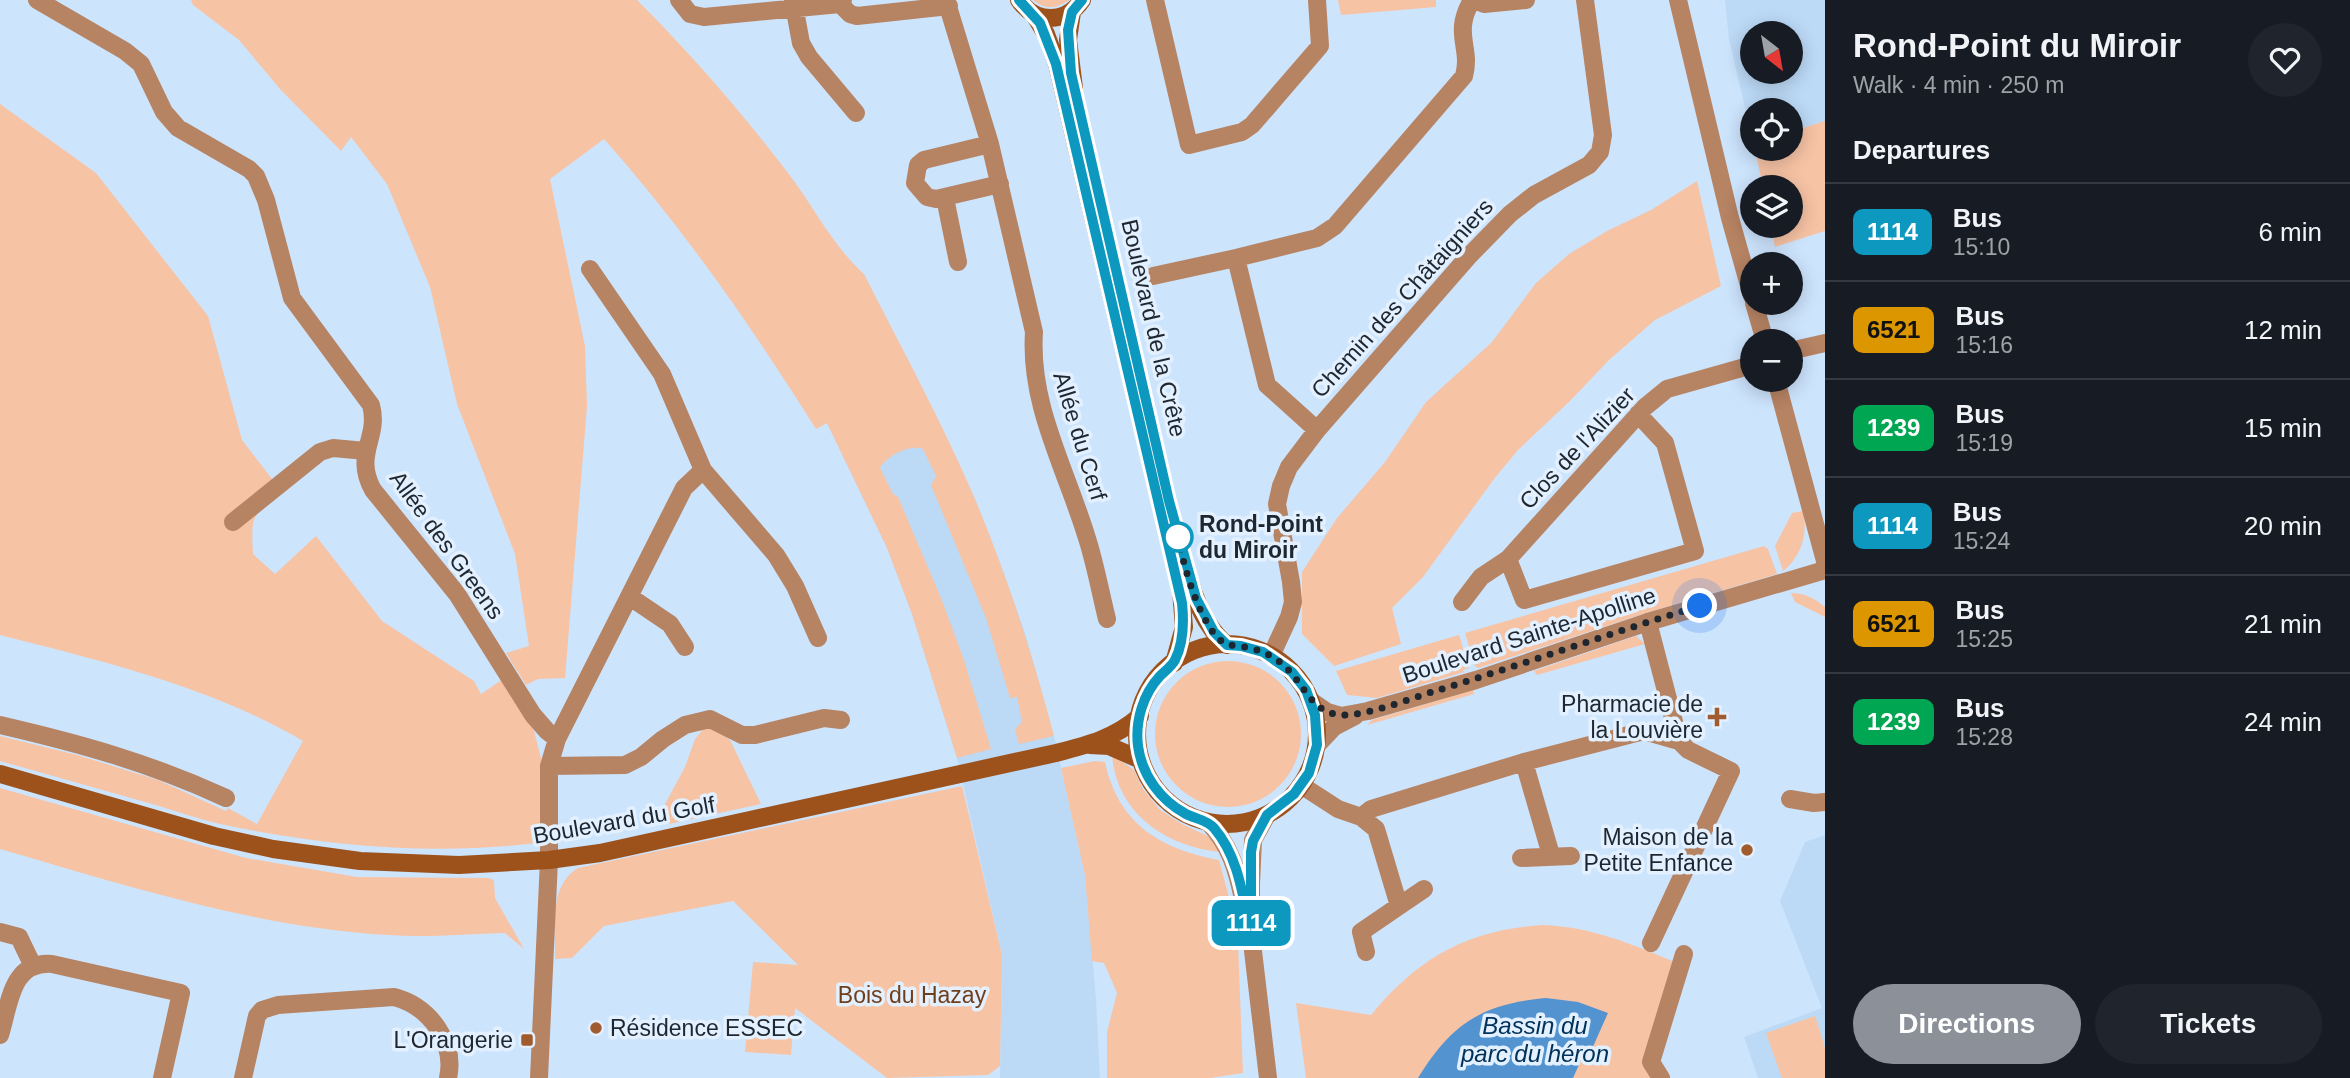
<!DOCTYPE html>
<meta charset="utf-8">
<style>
body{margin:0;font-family:Helvetica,sans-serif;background:#20242c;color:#f1f3f6;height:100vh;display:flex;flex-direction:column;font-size:26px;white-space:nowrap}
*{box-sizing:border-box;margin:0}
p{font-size:23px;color:#9ea1a6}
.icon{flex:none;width:38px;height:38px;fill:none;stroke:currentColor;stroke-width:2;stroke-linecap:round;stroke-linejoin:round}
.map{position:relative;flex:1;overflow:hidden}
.drawer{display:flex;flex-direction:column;background:#171b24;width:525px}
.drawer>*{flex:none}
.badge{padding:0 14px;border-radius:10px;font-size:24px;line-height:46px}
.needle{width:46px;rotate:149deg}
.controls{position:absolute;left:1740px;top:21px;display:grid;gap:14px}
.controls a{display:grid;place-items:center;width:63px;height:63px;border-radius:50%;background:#171b24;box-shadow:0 4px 18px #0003;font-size:35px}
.you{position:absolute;width:35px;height:35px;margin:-18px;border:5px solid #fff;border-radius:50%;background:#1a73e8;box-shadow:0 0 0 10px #1a73e833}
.map>.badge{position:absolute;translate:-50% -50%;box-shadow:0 0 0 4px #fff}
h2{padding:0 28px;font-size:26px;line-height:63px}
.round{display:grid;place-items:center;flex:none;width:74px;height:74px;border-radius:37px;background:#20242c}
.summary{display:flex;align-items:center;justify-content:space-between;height:119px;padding:0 28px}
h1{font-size:33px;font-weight:700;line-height:52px}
.button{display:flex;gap:14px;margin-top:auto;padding:14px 28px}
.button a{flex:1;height:80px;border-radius:42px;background:#8c9099;color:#fff;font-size:28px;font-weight:700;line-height:80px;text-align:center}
.button a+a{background:#20242c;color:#f1f3f6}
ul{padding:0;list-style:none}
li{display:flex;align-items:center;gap:21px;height:98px;padding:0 28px;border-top:2px solid #363941}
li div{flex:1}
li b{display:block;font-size:26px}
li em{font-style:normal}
li .badge{min-width:77px;font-weight:700;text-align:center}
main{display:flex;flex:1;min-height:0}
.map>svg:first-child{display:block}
</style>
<main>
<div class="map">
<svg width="1825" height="1078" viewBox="0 0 1825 1078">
<rect width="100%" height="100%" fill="#cde4fd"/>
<!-- built -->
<path fill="#bcd9f6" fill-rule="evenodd" d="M1725,0h100v121l-35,11v-22h-38v27l-23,-98zM1752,33h38v39h-38z
M935,413l39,85 27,67 24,68 29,103 31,139 11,125 4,78h-100l2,-123 -45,-197 -45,-144 -25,-66 -60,-125z
M1825,835v243h-67l-14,-41 78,-29 -42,-107 25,-59z"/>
<!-- green -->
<path fill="#f7c3a5" d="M191,0h446c56,56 109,117 157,181 23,32 41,67 70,93 38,75 78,148 111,225 32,77 58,156 79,237l-35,8 -4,-15 7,-7 -5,-25 -7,1 -24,-80 -55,-133 5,-9 -13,-27c-14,-5 -36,7 -43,19l13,26 5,3 43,101 23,62 27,89 -34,9 -45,-144 -25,-66 -60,-125 -11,6c-64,-102 -132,-200 -212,-290l-54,40 35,167 2,60 -22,272 -27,1 -12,6 -20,-32 23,-7 -14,-92 -58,-150 -27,-117 -43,-103 -36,-47 -10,14 -61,-62 -41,-49 -46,-35z
M1033,0h36c-13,9 -23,10 -36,0z
M1338,0h98v7l-95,8z
M0,104l96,69 112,143 34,124 40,52c-31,24 -31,23 -29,62l22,20 41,-38 66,85 92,60 7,13 22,-15 30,48 8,31 2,19 -1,55 -5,11c-107,13 -213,3 -317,-19 -21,-5 -41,-12 -61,-18 -53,-15 -106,-30 -159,-45v-25l77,19 81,25 68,31 2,-3 29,16 46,-83c-94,-55 -198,-79 -303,-106z
M1825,121v110l-50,16 -4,-21h19v-39h-27l-8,-38h35v-17z
M1697,181l24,105 -66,34 -46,40 -39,41 -52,49 -24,29 -71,98 -31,31 9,36 -67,22 -32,-32v-62l35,-54 48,-56 41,-60 66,-60 44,-59 33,-29 38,-23 44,-21z
M1803,511c5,22 -1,45 -20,60l-8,-25 17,-33z
M1764,546l4,3 9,25 -134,40 -165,54 -3,-2 -10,-33z
M1791,593c14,0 23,5 34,14v10l-30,-15z
M1459,635l10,33 -6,2 1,2 -87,26 -30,-3 -11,-24z
M1636,636l9,8 -108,31 -3,-4z
M1155 734a73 73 0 1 1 146 0a73 73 0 1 1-146 0Z
M1473,690l1,4 -107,31 5,-5z
M705,727l15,1 11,14 30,62 -92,20 -4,-7 -1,-11 21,-39 10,-28z
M1112,754l22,16 9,19 17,21 22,14 30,14 9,14c-55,-5 -105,-39 -109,-98z
M1095,761l10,1c13,62 56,87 114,98l11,41 8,43 5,129 -33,5h-103v-46l10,-39 -13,-30 -12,-2 -7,-86 -24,-107z
M962,786l40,169 -2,111 -12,9 -101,3 -92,-70 -4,47 -46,-3 8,-90 45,3 -65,-64 -129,25 -32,32 -17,1c1,-31 -7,-73 23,-91z
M0,788l246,70 111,19 131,1 6,2 1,18 29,51 -19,-16c-39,1 -79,5 -117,2 -134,-8 -260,-49 -388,-86z
M1543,925c49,2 89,19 134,38l-22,115h-349l-10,-75 75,12c48,-58 97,-85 172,-90z
M1815,1016l10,32v30h-43l-16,-45z"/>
<!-- water -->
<path fill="#5393d0" d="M1546,998l32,4 30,11 -21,47 -5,-2 -9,20h-155c34,-55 64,-74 128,-80z"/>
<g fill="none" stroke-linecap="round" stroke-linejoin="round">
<!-- minor -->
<path stroke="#b68363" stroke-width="18" d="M37,0l88,51 16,13 23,48 14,16 71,41 7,7 10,24 26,98 79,107c9,33 -18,49 2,85l84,104 76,121 14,16 10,8
M679,0l11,14 14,3 136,-13
M793,0l8,43 8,14 47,56
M843,0l-3,4 10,10 7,2 92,-10
M946,0l44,144 44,188c-5,72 31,135 52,203 9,27 14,56 21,84
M1155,0l34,145 53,-13 10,-7 68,-79 -3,-46
M1474,0l10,4 42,-4
M1678,0l52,218 22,78
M990,144l-66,16 -6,5 -3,18 12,14 9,2 64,-15
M945,198l13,64
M1153,276l83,-18
M1754,303l11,38
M1790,351l35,-8
M1776,380l49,181
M1317,430l-50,-45 -31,-127 81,-20 18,-12 129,-150c8,-29 -12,-42 8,-76
M703,470l73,85 19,31 23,52
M233,522l87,-70 13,-4 33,3
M1508,559l16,41 171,-49 -30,-108 -27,-29
M630,597l40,27 15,23
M1462,602l19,-25 27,-18 137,-152 22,-18 85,-24
M1648,622l31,119 9,9 43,21 -80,172
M1271,656l18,-39 4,-15 -2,-20 -14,-78 4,-18 8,-19 28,-37 151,-173 42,-43 24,-19 55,-30 11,-13 3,-17 -18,-135
M0,725c82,19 150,38 226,73
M1524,762l27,93
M549,766l76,-1 16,-8 22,-18 22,-14 25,-6 32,16h13l69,-17 17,2
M1301,785l37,24 23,8 15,12 23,77 -38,26 5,20
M1790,799l24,4 11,-1
M1361,817l10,-8 153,-47 120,-31 35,10
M1521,858l50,-2
M549,860v-94l8,-27 127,-251 19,-18 -41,-96 -72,-105
M1399,906l25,-17
M0,932l19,5 13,27
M0,1035c10,-32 11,-74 52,-71l129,29 -19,85
M243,1078l14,-62 5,-6 16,-5 116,-8c35,9 62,45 54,81
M1661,1078l-10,-16 33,-108"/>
<!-- tertiary -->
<path stroke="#b68363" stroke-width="18" d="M1311,701l16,11 14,4 27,-5 108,-31 172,-58 177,-52
M1317,745l17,-18 21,-11
M1267,815l-14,25 -2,44v50l17,144
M1208,822c22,23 29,48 35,77
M539,1078l10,-218"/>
<!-- secondary -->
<path stroke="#9d521c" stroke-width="18" d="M1019,0c16,24 47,24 63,0
M1072,12l-4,28 6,48
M1035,16l11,18 11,30 124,527 3,36 -10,36
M1186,568c7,27 18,59 41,77
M1137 734a90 90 0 1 1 180 0a90 90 0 1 1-180 0Z
M1090,745l19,1 32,14
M0,774l214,62 59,13 87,12 99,4 90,-5 51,-7 456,-100c32,-8 59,-15 84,-37"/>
</g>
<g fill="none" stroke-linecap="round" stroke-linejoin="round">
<defs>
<path id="line" d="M1019,0l21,23 16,41 126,539c2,19 2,39 -7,57 -3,6 -10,11 -15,16 -17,18 -25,45 -22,70 4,29 22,54 48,68 10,5 21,6 28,14 25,29 29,70 37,106v-82l2,-11 14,-26 27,-21 15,-21 8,-28 -2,-30 -9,-25 -14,-18 -29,-20 -22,-6 -14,-1 -13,-13 -18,-34 -27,-97 -98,-428 -3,-43 4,-18 10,-12"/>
</defs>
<!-- line casing -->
<use href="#line" stroke="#fff" stroke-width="16"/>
<!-- line -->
<use href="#line" stroke="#0d99bf" stroke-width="10"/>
<!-- walk -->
<path stroke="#1e262f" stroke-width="7" stroke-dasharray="0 12.6" d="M1178,537c5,27 22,90 46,106 5,3 14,2 20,4 11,2 21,5 30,11 27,16 32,49 60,56 22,6 75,-15 98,-22 90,-27 178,-59 268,-86"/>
</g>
<!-- markers -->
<circle fill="#fff" stroke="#0d99bf" stroke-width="3.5" cx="1178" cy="537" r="14"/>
<g fill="#a05c2e" stroke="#e2f0ff" stroke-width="2.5">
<path d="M1713.5 706.5h7v7h7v7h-7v7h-7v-7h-7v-7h7z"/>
<circle cx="1747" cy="850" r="7"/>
<circle cx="596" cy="1028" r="7"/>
<rect x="520" y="1033" width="14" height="14" rx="3.5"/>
</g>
<g text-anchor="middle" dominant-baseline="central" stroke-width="7" stroke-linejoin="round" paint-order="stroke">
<!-- street labels -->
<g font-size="23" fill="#1e262f" stroke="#e2f0ff">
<text transform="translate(1402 298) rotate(-48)">Chemin des Châtaigniers</text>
<text transform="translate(1154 328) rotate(77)">Boulevard de la Crête</text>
<text transform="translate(1080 436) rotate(73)">Allée du Cerf</text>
<text transform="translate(1577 448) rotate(-47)">Clos de l'Alizier</text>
<text transform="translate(447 545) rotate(54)">Allée des Greens</text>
<text transform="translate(1529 635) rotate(-18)">Boulevard Sainte-Apolline</text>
<text transform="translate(624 820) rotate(-10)">Boulevard du Golf</text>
</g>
<!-- stop labels -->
<g font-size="23" font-weight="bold" fill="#1e262f" stroke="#e2f0ff" text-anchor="start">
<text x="1199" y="524">Rond-Point<tspan x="1199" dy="26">du Miroir</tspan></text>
</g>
<!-- poi labels -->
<g font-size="23" fill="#1e262f" stroke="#e2f0ff" text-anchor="end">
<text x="1703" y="704">Pharmacie de<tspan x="1703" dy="26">la Louvière</tspan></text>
<text x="1733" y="837">Maison de la<tspan x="1733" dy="26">Petite Enfance</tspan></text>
<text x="610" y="1028" text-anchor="start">Résidence ESSEC</text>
<text x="513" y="1040">L'Orangerie</text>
</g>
<!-- park labels -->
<g font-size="23" fill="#713e1a" stroke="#e2f0ff">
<text x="912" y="995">Bois du Hazay</text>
</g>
<!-- water labels -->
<g font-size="24" font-style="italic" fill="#003159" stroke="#e2f0ff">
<text x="1535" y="1025">Bassin du<tspan x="1535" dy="28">parc du héron</tspan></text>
</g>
</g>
</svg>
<div class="controls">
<a><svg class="needle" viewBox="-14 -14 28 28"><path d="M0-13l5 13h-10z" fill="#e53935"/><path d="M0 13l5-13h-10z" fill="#9ea1a6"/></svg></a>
<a><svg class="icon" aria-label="locate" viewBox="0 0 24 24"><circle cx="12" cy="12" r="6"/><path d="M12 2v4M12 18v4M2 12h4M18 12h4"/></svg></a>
<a><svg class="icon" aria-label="layers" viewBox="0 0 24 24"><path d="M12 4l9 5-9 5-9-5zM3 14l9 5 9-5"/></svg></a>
<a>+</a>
<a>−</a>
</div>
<div class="you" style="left:1700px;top:606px"></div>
<b class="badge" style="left:1251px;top:923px;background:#0d99bf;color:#fff">1114</b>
</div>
<section class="drawer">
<div class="summary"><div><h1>Rond-Point du Miroir</h1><p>Walk · 4 min · 250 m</p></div><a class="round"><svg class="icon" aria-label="heart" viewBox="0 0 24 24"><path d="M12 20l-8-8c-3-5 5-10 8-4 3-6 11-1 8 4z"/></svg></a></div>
<h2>Departures</h2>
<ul>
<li><span class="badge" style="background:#0d99bf;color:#fff">1114</span><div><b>Bus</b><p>15:10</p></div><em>6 min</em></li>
<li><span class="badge" style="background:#dc9600;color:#111">6521</span><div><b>Bus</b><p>15:16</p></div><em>12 min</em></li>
<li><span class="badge" style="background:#00a651;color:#fff">1239</span><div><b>Bus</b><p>15:19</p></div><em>15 min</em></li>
<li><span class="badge" style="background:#0d99bf;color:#fff">1114</span><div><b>Bus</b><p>15:24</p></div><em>20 min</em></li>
<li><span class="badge" style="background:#dc9600;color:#111">6521</span><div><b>Bus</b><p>15:25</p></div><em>21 min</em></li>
<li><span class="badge" style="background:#00a651;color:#fff">1239</span><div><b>Bus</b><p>15:28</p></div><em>24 min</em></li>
</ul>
<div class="button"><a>Directions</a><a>Tickets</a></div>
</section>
</main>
